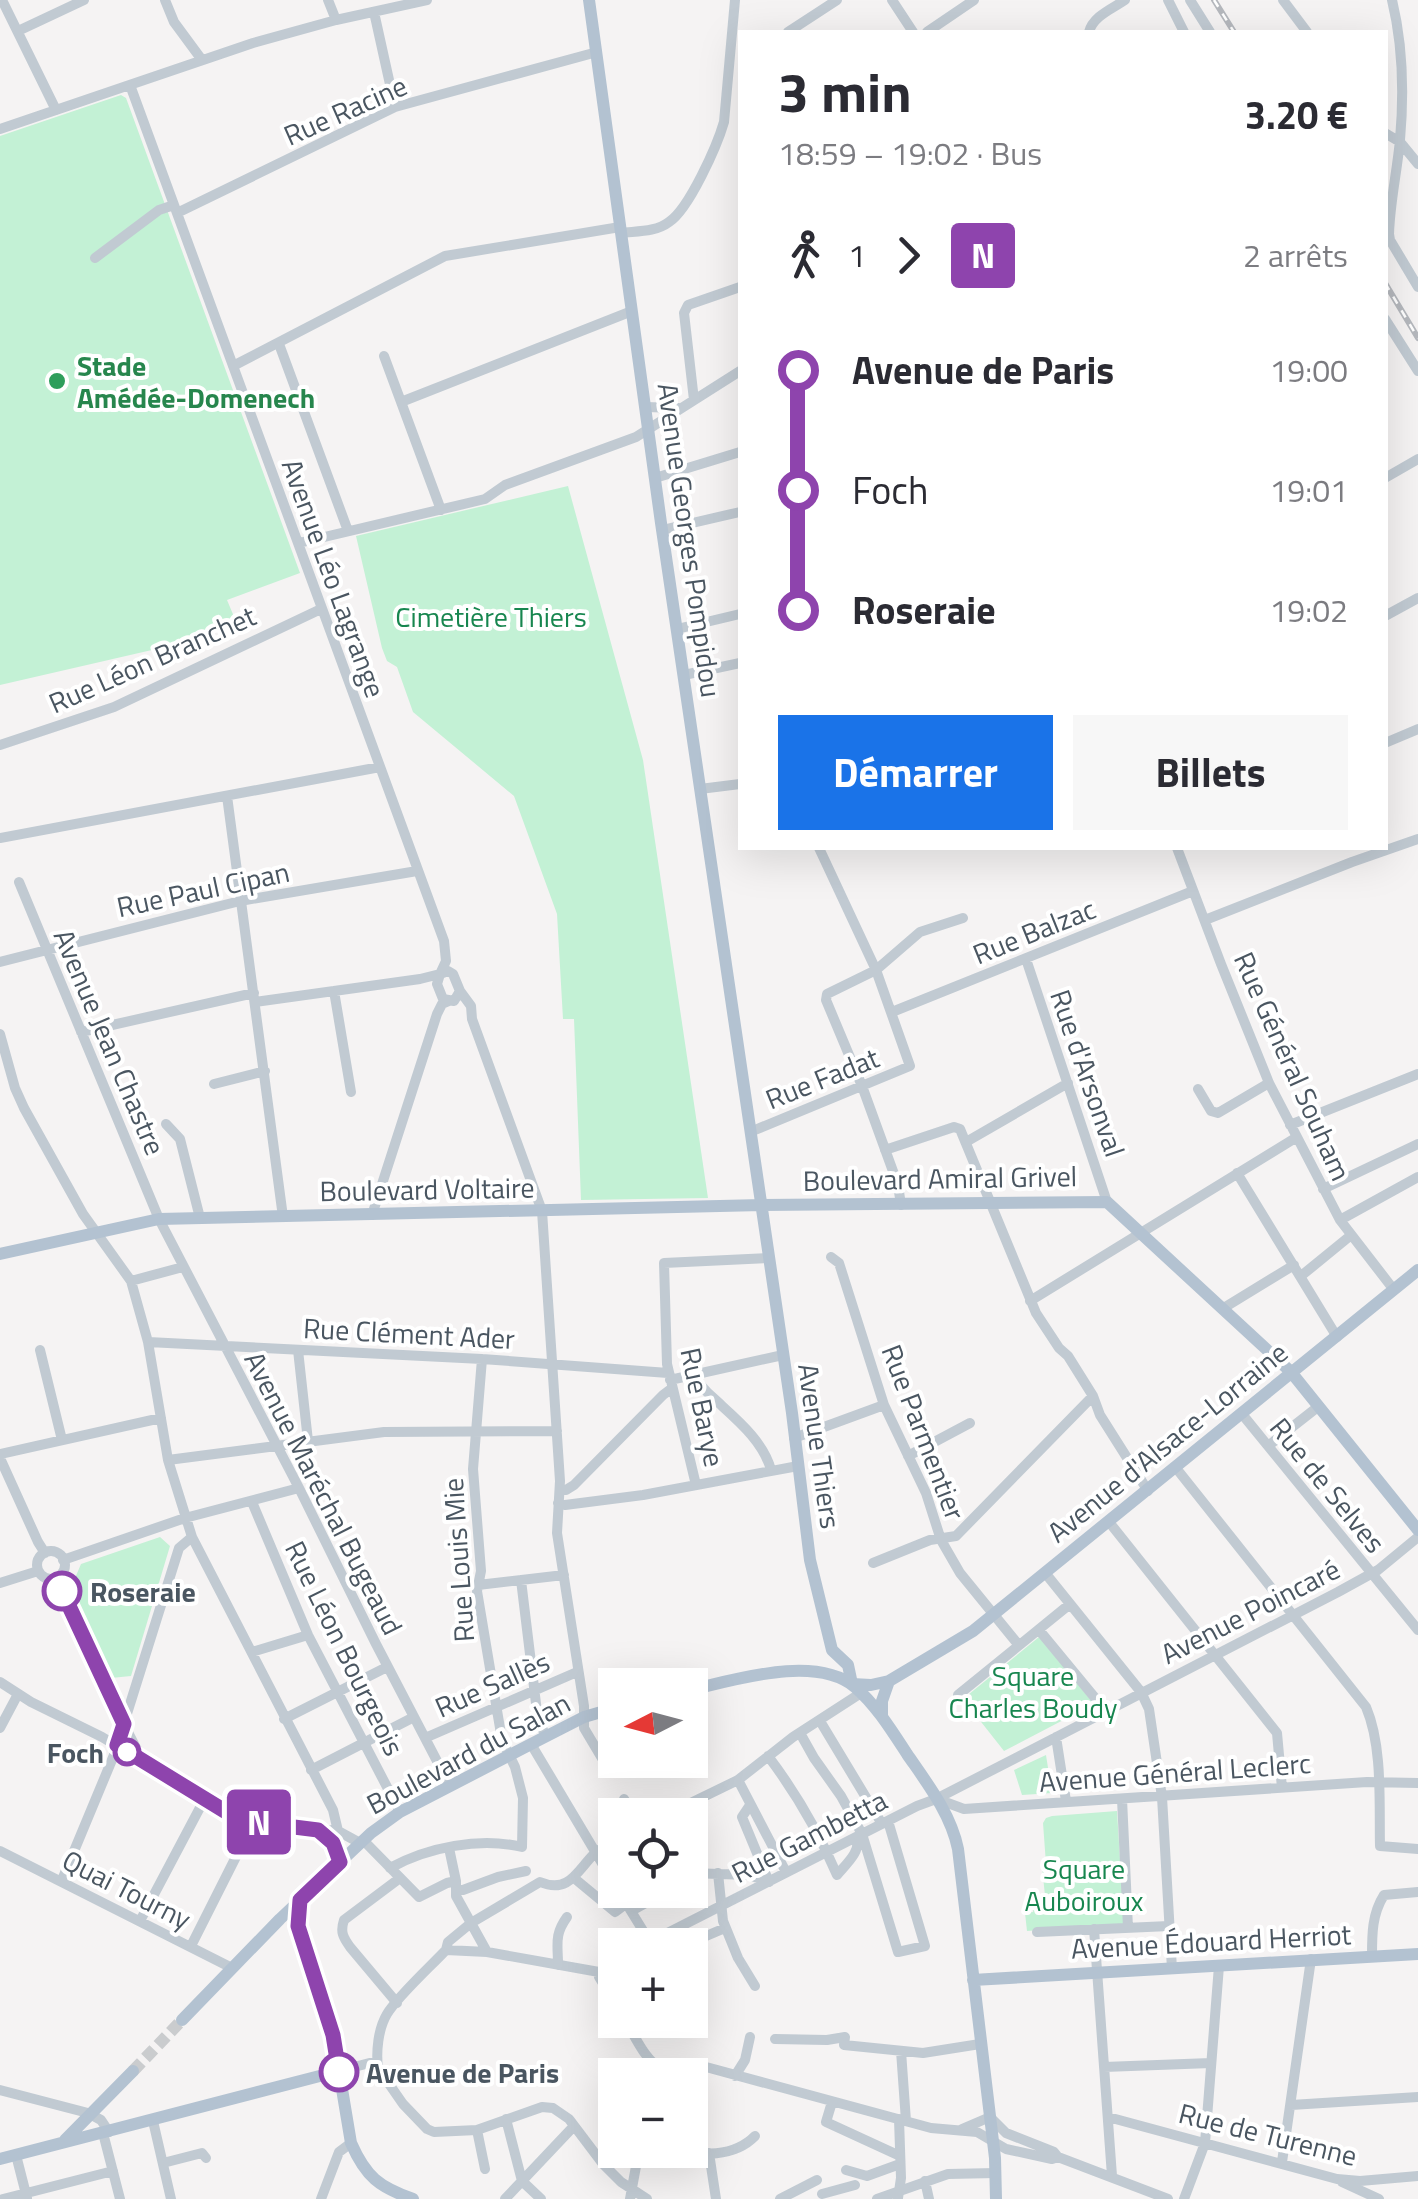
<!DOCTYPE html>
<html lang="fr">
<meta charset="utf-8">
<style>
body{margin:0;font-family:"Titillium Web",sans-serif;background:#f7f7f7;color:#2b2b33;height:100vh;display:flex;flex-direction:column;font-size:38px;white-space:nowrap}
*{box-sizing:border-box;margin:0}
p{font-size:32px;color:#7c7c81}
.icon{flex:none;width:55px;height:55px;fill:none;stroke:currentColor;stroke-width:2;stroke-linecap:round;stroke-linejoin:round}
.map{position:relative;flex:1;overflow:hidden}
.panel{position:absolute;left:738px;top:30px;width:650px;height:820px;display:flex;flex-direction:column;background:#fff;border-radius:0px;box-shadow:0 10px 40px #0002}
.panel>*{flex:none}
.badge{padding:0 20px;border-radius:8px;font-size:35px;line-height:65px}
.needle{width:65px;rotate:264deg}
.tools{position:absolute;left:598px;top:1668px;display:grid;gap:20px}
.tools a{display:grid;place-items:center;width:110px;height:110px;border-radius:0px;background:#fff;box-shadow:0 10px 40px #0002;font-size:50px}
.map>.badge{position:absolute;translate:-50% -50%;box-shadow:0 0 0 5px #fff}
.legs{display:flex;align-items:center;gap:15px;height:110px;padding:0 40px;font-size:32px}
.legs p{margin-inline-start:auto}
.summary{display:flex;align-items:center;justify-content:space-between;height:170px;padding:0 40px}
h1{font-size:55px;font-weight:700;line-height:75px}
.action{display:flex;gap:20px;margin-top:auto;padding:20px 40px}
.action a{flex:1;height:115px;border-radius:0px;background:#1a73e8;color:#fff;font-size:40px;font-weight:700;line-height:115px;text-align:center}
.action a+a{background:#f7f7f7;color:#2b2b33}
ul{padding:0 40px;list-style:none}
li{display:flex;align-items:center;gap:35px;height:120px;font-size:38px}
li i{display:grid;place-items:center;width:15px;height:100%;margin:0 12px;background:currentColor}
li i::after{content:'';width:25px;height:25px;margin:-12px;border:8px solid;border-radius:50%;background:#fff}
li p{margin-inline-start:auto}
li:first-child i{background:linear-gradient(#0000 50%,currentColor 0)}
li:last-child i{background:linear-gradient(currentColor 50%,#0000 0)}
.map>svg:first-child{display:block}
</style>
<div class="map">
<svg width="1418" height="2199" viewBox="0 0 1418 2199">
<rect width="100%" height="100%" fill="#f5f3f3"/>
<!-- green -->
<path fill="#c3f1d5" d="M121,95l5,3 174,475 -73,27 8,19 -27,13 -4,6 -204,47v-549z
M568,486l75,274 65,438 -127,2 -7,-181h-11l-6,-105 -43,-118 -101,-84 -16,-45 -10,-6 -5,-13 -26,-112z
M160,1537l10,9 -39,130 -20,2 -41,-88 11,-26z
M1039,1637l55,67 -90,47 -41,-52z
M1046,1755l6,38 -30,2 -8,-25z
M1117,1811l7,113 -97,7 -2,-18 8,-1 1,-6 12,-1 -4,-38 4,-3 -3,-41 3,-5 6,-2z"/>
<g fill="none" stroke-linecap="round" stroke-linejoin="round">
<!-- major-tunnel -->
<path stroke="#caccce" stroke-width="12" stroke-dasharray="12 6" stroke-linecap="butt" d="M133,2071l49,-51"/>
<!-- minor -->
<path stroke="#c1cad2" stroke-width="10" d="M2,0l54,110
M165,0l9,22 28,38
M328,0l8,20
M892,0l21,32
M1168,0l16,32
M1190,0l20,32
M1283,0l24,32
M1392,0c11,45 12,94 8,140 -3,32 -10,62 -11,94l1,6 28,47
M374,12l21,95
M18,31l66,-31
M788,32l49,-32
M927,32l47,-32
M1089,32c4,-16 23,-23 36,-32
M130,85l314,856 2,20 -6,13 -20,5 -165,23
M0,129l253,-86 83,-23 91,-20
M1385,133l15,9 18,22
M177,213l218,-106 202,-55
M621,233c16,-2 35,-1 48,-11 20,-13 48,-76 55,-100l11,-122
M95,258l64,-48 15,-5
M1385,319l33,52
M279,344l69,187
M384,356l57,154
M233,366l212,-110 175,-29
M694,400l-10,-87 4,-8 52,-18
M401,402l231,-91
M645,407l34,1
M655,478l85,-26
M1385,478l33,-19
M662,530l78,-18
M299,543l186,-44 20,-14 131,-48 104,-66
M1385,616l33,-18
M677,629l63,-15
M684,675l56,-12
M1385,743l33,-14
M0,745l114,-38 207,-98
M700,789l40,-5
M227,796l56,421
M0,838l380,-71
M1177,848l44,116 48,119 71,137 54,70
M19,882l140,337 140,269 77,156 74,142
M1205,920l147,-58 66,-23
M1026,959l81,243
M0,962l240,-61 177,-30
M448,971l5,3 7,17 -6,10 -11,-2 -6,-15 3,-10z
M334,991l17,101
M460,991l11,15 1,13 70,192 18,270 -3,52 27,173v22l25,42
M892,1012l301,-121
M81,1032l173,-39
M0,1034l15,54 9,20 59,106 48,67 17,61 20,118 24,77 141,273 5,21
M214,1084l51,-13
M1198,1089l13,22 7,2 51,-30
M166,1124l14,15 20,79
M1290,1125l128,-51
M750,1132l160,-66 -34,-96 -57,-122
M966,1142l102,-59
M885,1150l69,-23 6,2 76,184 23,35 9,8 25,40 7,19 48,76
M1237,1173l100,164
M1323,1189l95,-45
M901,1205l-3,-20 -36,-99 -36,-86 1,-6 49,-24 44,-38 43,-14
M372,1215l65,-201 5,-10 7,-3
M1340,1220l78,-43
M831,1257l8,6 45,142 42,88 15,47 19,33 57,70
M1301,1276l49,-40
M131,1281l52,-14
M1030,1301l267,-164
M1222,1309l72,-44
M148,1342l334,17 186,14
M40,1350l22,90
M298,1350l10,91
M695,1376c6,13 17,20 27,30 20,18 42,38 49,64
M670,1380l113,-25
M1242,1414l176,216
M794,1438l90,-33
M1268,1446l51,-40
M0,1454l161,-36
M908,1456l62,-33
M0,1458l38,84 7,11
M168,1460l216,-28 173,-1
M1176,1468l190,239c17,40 13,97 14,139l38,3
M696,1485l-29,-121 -3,-101 104,-5
M560,1489l6,1 8,-5 89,-90 8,-6
M252,1502l56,133 92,177
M558,1503l7,2 78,-10 155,-29
M1109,1522l168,211 5,55
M37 1565a14 14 0 1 1 28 0a14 14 0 1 1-28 0Z
M63,1560l122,-42 114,-30
M873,1563l57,-23 26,-4 137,-140
M1046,1574l95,118 8,17 13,88 10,172
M56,1578l48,107 32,63 8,12
M521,1580l17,140 8,16
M0,1583l38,-12
M478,1585l86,-10
M1039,1630l66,80
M252,1652l56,-17
M0,1682l31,20 71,35 126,76 42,12 68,6 22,12
M958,1695l112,-91
M284,1719l103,-52
M820,1721l62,103
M0,1728l18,-34
M800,1733l14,25 27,38 21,38 36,118 27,-6 -37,-125
M1056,1737l10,64
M425,1738l152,-66
M531,1744l84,141
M768,1756c28,37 51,77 69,119 9,-11 24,-23 20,-38
M311,1770l103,-53
M738,1780l48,92
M624,1799l9,16
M937,1799l27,10 403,-27 51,1
M1122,1799l6,129
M750,1805l-8,12 27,65
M666,1815l72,-35 55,-43 68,-44
M319,1831l14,12 7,19
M363,1840l56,57 28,-14 9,-2
M615,1842c-7,3 -16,7 -21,12 -17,17 -25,40 -54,28l-69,41 -23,19 -2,8c-16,17 -48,46 -59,64 -9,15 -11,38 -9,54l25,36 24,25 7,3 43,-2 65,-23 11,1 16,11 34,45 18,18 26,17
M449,1848l7,33v15l31,56
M0,1851l232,117
M390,1868c38,-21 90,-31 132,-21l1,-49 -8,-31 -13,-27 -25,-149 4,-20 -8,-102 9,-110
M690,1873l59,2 20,7
M718,1873l5,48 15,37 17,28
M574,1878l41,34 12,-9
M62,1880l52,-125 65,-207 13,-11
M457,1889l6,1 35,-13 28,-6
M618,1890l32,52
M631,1911l38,-21
M140,1921l64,-121
M1094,1929l18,247
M1037,1932l132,-6
M644,1945l273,-139 19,-7 402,-207 40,-22 40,-33
M685,1945l40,-17
M191,1946l63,-125
M446,1950l41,2 112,20
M1372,1956c0,-22 0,-42 12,-61l34,-3
M558,1965c0,-21 -4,-30 9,-48
M599,1972v5l16,26
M599,1972l16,-11
M397,2003l-47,-56c-7,-10 -10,-15 -6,-27l56,-42
M625,2020c17,28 31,68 70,44l236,64 46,4 29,17 46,10 6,-2
M775,2039l52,1 18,-3 -1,8 79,8 57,-9
M901,2051l5,70
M1104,2067l107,-4
M339,2071l38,-10
M735,2076l10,-16 5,-23
M0,2090l88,23 13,7 8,12
M832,2102l-6,20 74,34
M1291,2105l127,-8
M1108,2117l229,62 23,2 58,-5
M506,2119l16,62 19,18
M153,2121l18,78
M962,2129l28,-12 16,16 48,19 4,5 110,42
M477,2130l8,39
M103,2133l17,66
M652,2150c34,2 77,13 103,-14
M709,2153l7,46
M16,2155l11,43
M1282,2162l29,-203
M163,2163l39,-10 4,5
M846,2170l21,6 33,-12
M925,2181l4,18
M1342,2182l37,17
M822,2194l33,-9
M898,2198l3,-20 -2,-59
M3,2199l110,-28
M321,2199l18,-47 12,-9
M505,2199l69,-73
M630,2199l9,-49
M780,2199l37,-19
M877,2199l71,-25 48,-1
M1184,2199l21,-56 14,-177"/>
<!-- major -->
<path stroke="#b3c2d1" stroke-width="12" d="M589,0l72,523 131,890 18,147 22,90 16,15 4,19
M0,1254l159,-35 603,-14 345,-3 184,170 127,158
M852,1684l19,1 18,-4 84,-50 445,-361
M690,1690c45,-10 125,-36 165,-3 21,18 37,44 52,67 20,29 44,60 51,95l37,309 1,41
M882,1717v-16l7,-20
M300,1901l-2,25 35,109 18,108c15,34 28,44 62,56
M973,1980l445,-26
M182,2020l98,-101 91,-86 29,-21 137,-71 47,-24 31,-9
M65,2140l68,-69
M0,2159l339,-88"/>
<defs>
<path id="rail" d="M1214,0l20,32
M1385,283l33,55"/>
</defs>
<!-- rail casing -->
<use href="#rail" stroke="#b5b8bd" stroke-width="6"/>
<!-- rail -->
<use href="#rail" stroke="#fff" stroke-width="2.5" stroke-dasharray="8" stroke-linecap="butt"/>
</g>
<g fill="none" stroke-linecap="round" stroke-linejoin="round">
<defs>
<path id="line-1" d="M62,1591l62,133 -7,21 111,68 42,11 48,6 15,13 7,19 -40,38 -2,26 35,109 6,37"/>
</defs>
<!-- line-1 casing -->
<use href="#line-1" stroke="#fff" stroke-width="22"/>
<!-- line-1 -->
<use href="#line-1" stroke="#8e44ad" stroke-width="15"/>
</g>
<!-- markers -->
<circle fill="#2e9e5b" stroke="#fff" stroke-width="4" cx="57" cy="381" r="10"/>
<g fill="#fff" stroke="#8e44ad" stroke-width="5">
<circle cx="62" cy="1591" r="18"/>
<circle cx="127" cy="1752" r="12"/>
<circle cx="339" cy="2072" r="18"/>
</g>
<g text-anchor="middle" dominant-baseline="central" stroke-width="8" stroke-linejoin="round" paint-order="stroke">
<!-- street labels -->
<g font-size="28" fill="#4a5661" stroke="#fff">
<text transform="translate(345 110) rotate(-24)">Rue Racine</text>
<text transform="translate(690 540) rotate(82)">Avenue Georges Pompidou</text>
<text transform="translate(334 578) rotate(70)">Avenue Léo Lagrange</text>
<text transform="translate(152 659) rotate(-24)">Rue Léon Branchet</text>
<text transform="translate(203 889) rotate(-12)">Rue Paul Cipan</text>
<text transform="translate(1034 931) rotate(-22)">Rue Balzac</text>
<text transform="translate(110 1042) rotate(67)">Avenue Jean Chastre</text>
<text transform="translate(1293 1066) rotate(66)">Rue Général Souham</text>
<text transform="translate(1088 1073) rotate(71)">Rue d'Arsonval</text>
<text transform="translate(822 1078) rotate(-22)">Rue Fadat</text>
<text transform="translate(940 1178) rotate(-1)">Boulevard Amiral Grivel</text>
<text transform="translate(427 1189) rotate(-1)">Boulevard Voltaire</text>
<text transform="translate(409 1333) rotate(3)">Rue Clément Ader</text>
<text transform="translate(703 1407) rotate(78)">Rue Barye</text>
<text transform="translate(924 1432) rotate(69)">Rue Parmentier</text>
<text transform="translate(1167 1442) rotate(-39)">Avenue d'Alsace-Lorraine</text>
<text transform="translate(820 1446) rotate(82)">Avenue Thiers</text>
<text transform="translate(1328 1485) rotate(51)">Rue de Selves</text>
<text transform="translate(324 1493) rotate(63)">Avenue Maréchal Bugeaud</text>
<text transform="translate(458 1560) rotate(-94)">Rue Louis Mie</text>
<text transform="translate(1250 1611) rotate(-27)">Avenue Poincaré</text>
<text transform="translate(345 1648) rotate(64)">Rue Léon Bourgeois</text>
<text transform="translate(492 1684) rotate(-24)">Rue Sallès</text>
<text transform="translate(468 1753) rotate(-28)">Boulevard du Salan</text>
<text transform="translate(1175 1772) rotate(-4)">Avenue Général Leclerc</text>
<text transform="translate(809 1836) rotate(-27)">Rue Gambetta</text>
<text transform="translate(127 1889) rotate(27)">Quai Tourny</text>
<text transform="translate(1211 1941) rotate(-3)">Avenue Édouard Herriot</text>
<text transform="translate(1268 2134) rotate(14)">Rue de Turenne</text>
</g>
<!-- leisure labels -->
<g font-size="28" font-weight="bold" fill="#27864d" stroke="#fff" text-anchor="start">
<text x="77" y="365">Stade<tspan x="77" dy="32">Amédée-Domenech</tspan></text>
</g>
<!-- park labels -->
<g font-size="28" fill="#17864f" stroke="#fff">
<text x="491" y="616">Cimetière Thiers</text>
<text x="1033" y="1675">Square<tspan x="1033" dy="32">Charles Boudy</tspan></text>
<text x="1084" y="1868">Square<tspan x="1084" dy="32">Auboiroux</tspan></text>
</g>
<!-- stop labels -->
<g font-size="28" font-weight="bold" fill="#4a5661" stroke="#fff" text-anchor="start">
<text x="90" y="1591">Roseraie</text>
<text x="104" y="1752" text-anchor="end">Foch</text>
<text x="366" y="2072">Avenue de Paris</text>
</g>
</g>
</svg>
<div class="tools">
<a><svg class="needle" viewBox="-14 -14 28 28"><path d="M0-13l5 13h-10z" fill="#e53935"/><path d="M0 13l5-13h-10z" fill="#7c7c81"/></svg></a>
<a><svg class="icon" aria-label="locate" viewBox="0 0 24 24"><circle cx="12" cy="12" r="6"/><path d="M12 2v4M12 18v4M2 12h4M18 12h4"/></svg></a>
<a>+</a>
<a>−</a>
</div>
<b class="badge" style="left:259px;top:1822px;background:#8e44ad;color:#fff">N</b>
<section class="panel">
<div class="summary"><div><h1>3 min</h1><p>18:59 – 19:02 · Bus</p></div><b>3.20 €</b></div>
<div class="legs"><svg class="icon" aria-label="walk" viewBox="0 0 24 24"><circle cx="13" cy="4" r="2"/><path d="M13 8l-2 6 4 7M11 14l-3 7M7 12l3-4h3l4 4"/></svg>1<svg class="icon" aria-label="forward" viewBox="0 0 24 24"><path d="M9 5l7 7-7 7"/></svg><b class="badge" style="background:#8e44ad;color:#fff">N</b><p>2 arrêts</p></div>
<ul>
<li><i style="color:#8e44ad"></i><b>Avenue de Paris</b><p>19:00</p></li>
<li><i style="color:#8e44ad"></i><span>Foch</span><p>19:01</p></li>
<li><i style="color:#8e44ad"></i><b>Roseraie</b><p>19:02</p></li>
</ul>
<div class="action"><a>Démarrer</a><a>Billets</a></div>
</section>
</div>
